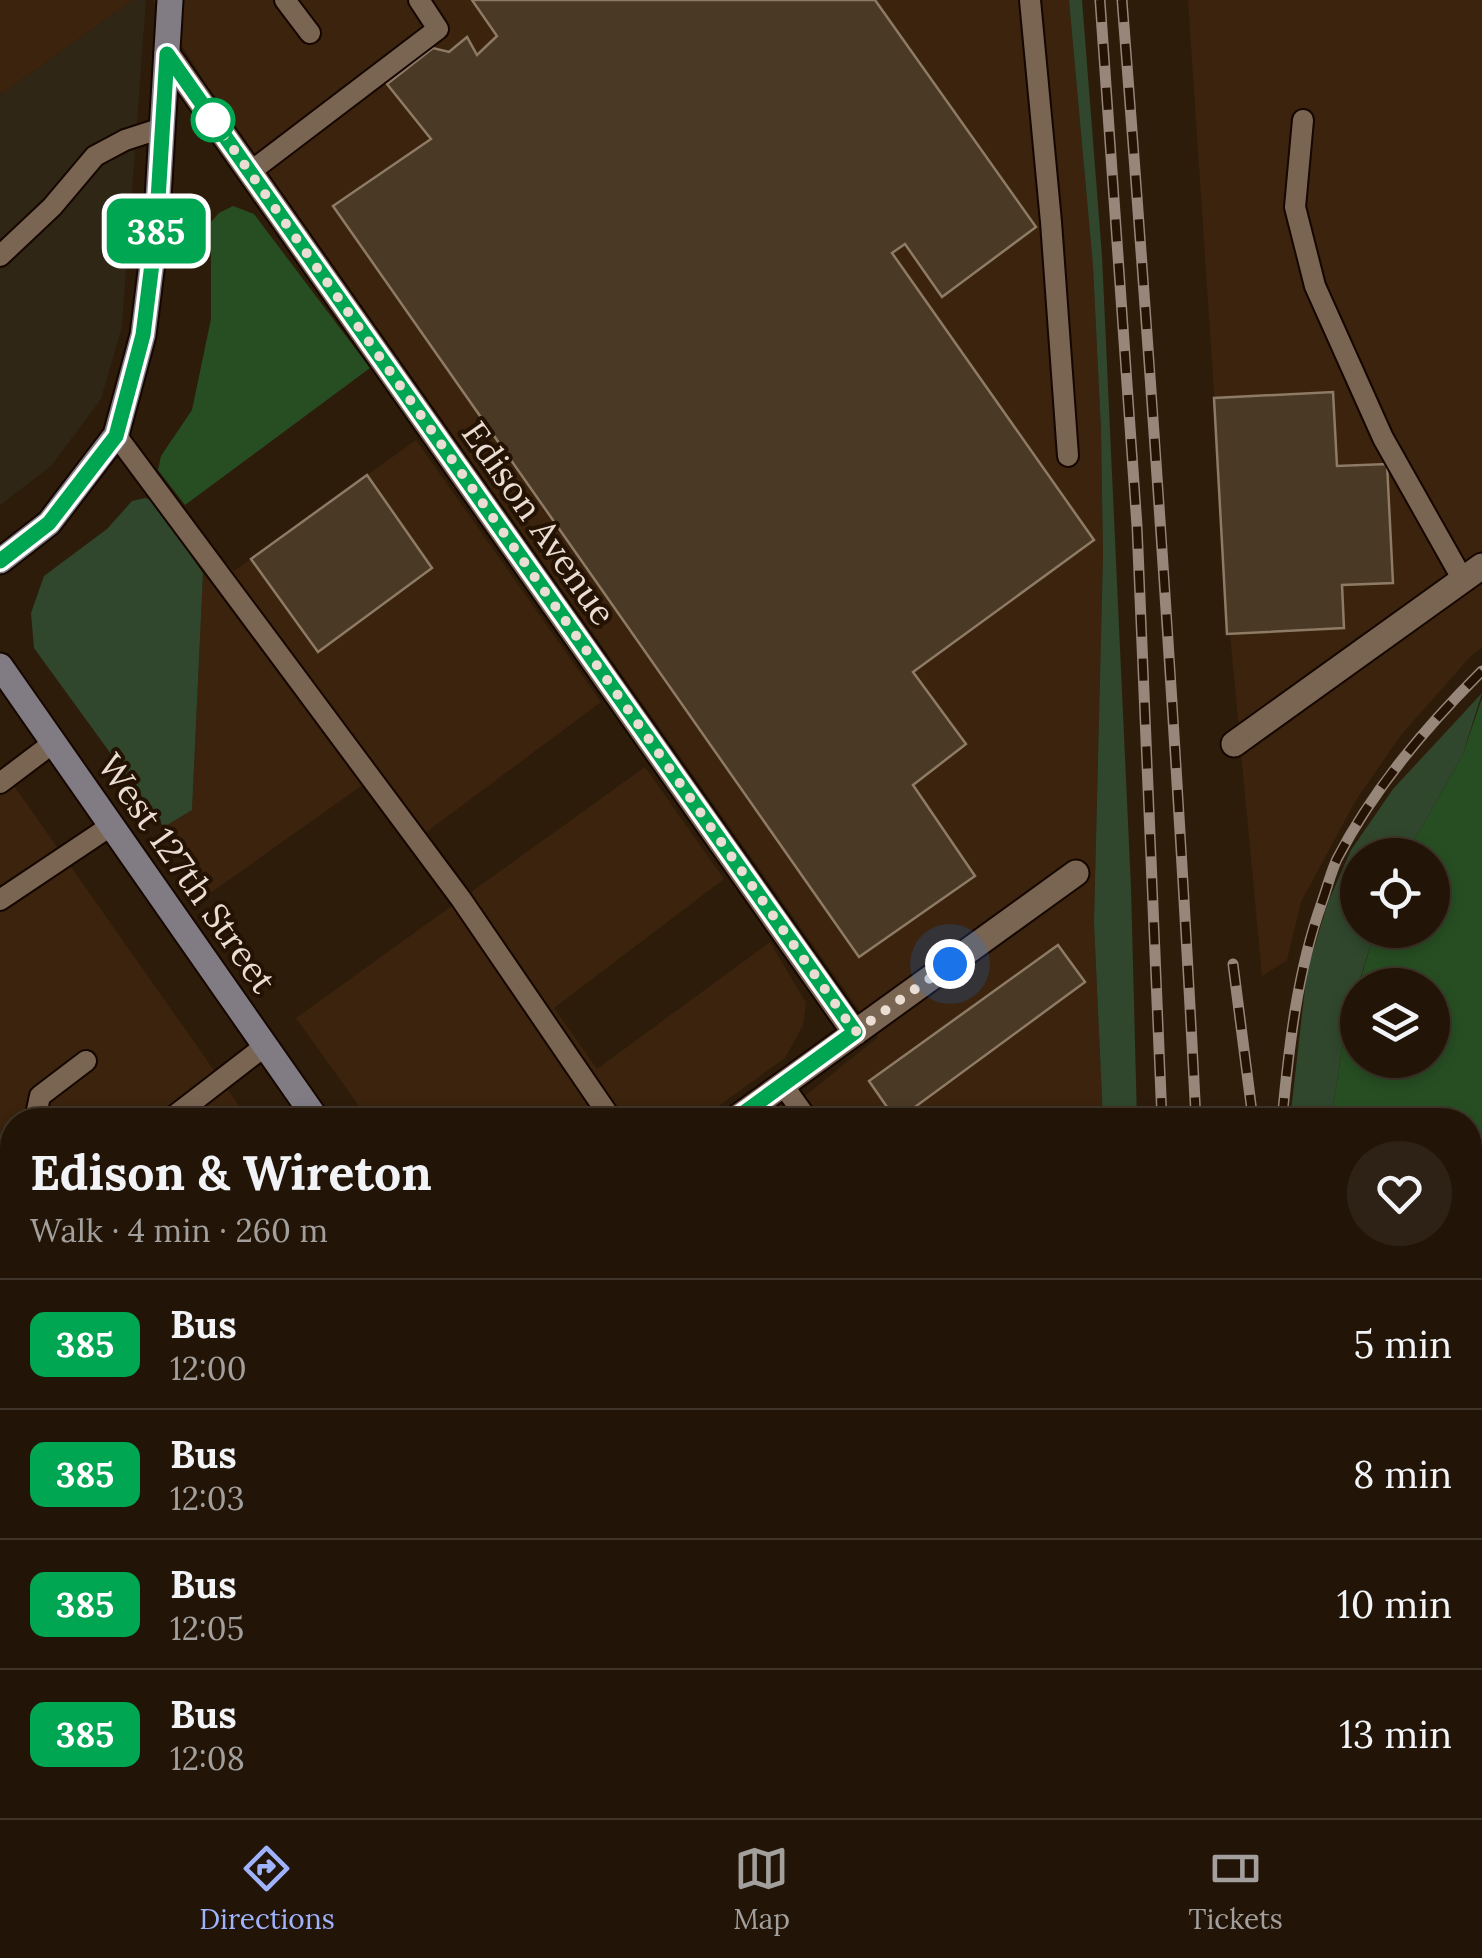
<!DOCTYPE html>
<meta charset="utf-8">
<style>
body{margin:0;font-family:Lora,serif;background:#2e2216;color:#f1f3f6;height:100vh;display:flex;flex-direction:column;font-size:38px;white-space:nowrap}
*{box-sizing:border-box;margin:0}
p{font-size:32px;color:#a29f9c}
.icon{flex:none;width:55px;height:55px;fill:none;stroke:currentColor;stroke-width:2;stroke-linecap:round;stroke-linejoin:round}
.map{position:relative;flex:1;overflow:hidden}
.details{position:absolute;left:0px;top:1108px;width:1482px;height:712px;display:flex;flex-direction:column;background:#221508;border-radius:40px 40px 0 0;box-shadow:0 5px 15px #0003,0 0 0 2px #3f3429}
.details>*{flex:none}
.badge{padding:0 20px;border-radius:15px;font-size:35px;line-height:65px}
.tools{position:absolute;left:1340px;top:838px;display:grid;gap:20px}
.tools a{display:grid;place-items:center;width:110px;height:110px;border-radius:50%;background:#221508;box-shadow:0 5px 15px #0003,0 0 0 2px #3f3429;font-size:50px}
.you{position:absolute;width:50px;height:50px;margin:-25px;border:8px solid #fff;border-radius:50%;background:#1a73e8;box-shadow:0 0 0 15px #1a73e833}
.map>.badge{position:absolute;translate:-50% -50%;box-shadow:0 0 0 5px #fff}
.round{display:grid;place-items:center;flex:none;width:105px;height:105px;border-radius:52px;background:#2e2216}
.head{display:flex;align-items:center;justify-content:space-between;height:170px;padding:0 30px}
h1{font-size:48px;font-weight:800;line-height:75px}
ul{padding:0;list-style:none}
li{display:flex;align-items:center;gap:30px;height:130px;padding:0 30px;border-top:2px solid #3f3429}
li div{flex:1}
li b{display:block;font-size:38px}
li em{font-style:normal}
li .badge{min-width:110px;font-weight:700;text-align:center}
.dock{display:flex;justify-content:space-around;align-items:center;height:140px;border-top:2px solid #3f3429;background:#221508;font-size:28px;color:#a29f9c}
.dock a{display:grid;justify-items:center;gap:5px}
.dock .active{color:#9fb3fd}
.map>svg:first-child{display:block}
</style>
<div class="map">
<svg width="1482" height="1818" viewBox="0 0 1482 1818">
<rect width="100%" height="100%" fill="#2e1c0b"/>
<!-- commercial -->
<path fill="#2f2616" d="M133,0h13l-24,326 -21,73 -50,67 -51,39v-410z"/>
<!-- built -->
<path fill="#3b230d" d="M0,0h133l-133,95z
M153,0h916l24,266 8,164 2,125 -9,366 9,199h-321l-2,-4 98,-79 -667,-945z
M1188,0h294v647l-11,9 -70,79 -45,65 -55,102 -14,58 -25,16 -32,-342z
M416,440l185,262 -184,137 -46,-60 -162,115 -45,-67 28,-17 11,-237 20,-13 11,11z
M0,766l249,354h-237v688h720l7,10h-739z
M645,767l79,112 -170,129 43,61 173,-127 36,61 -3,22 -18,33 -86,62h-330l-73,-102z"/>
<!-- green -->
<path fill="#30472d" d="M1069,0h13l20,256 29,632 6,232h-34l-9,-198 9,-367 -2,-125 -8,-164z
M145,498l8,2 50,73 -11,237 -28,17 -130,-179 -3,-35 13,-37 63,-47 25,-28z
M1482,693l-19,61 -57,101h-48v75h17l-30,100 -14,90h-41l17,-149 21,-69 23,-52 42,-61z
M980,1808h158l2,10h-150z"/>
<!-- forest -->
<path fill="#274e23" d="M233,206l21,8 116,154 -185,137 -27,-35 3,-14 31,-46 19,-91v-97l8,-9z
M1482,698v995l-12,-17v-556h-139l14,-90 12,-41 1,71h74v-75h-73l16,-55h57v-75h-26l57,-101z
M1470,1790l12,17v11h-199v-10h187z"/>
<!-- building -->
<path fill="#493925" stroke="#8e7b65" stroke-width="2.5" d="M472,0h403l161,227 -94,70 -37,-53 -13,9 202,287 -181,132 53,72 -53,41 62,91 -116,81 -526,-751 98,-67 -44,-55 46,-36 16,4 18,-15 10,18 20,-19z
M1333,392l4,74 50,-2 6,119 -51,2 2,43 -117,6 -13,-236z
M367,475l65,93 -114,84 -67,-93z
M1058,945l27,37 -185,136 -6,-1 -25,-36z
M12,1400v88l-12,-17v-61z
M294,1808h93l-16,10h-91z"/>
<g fill="none" stroke-linecap="round" stroke-linejoin="round">
<defs>
<path id="lane" d="M285,0l25,33
M1030,0l21,222 17,234
M1303,120l-8,87 20,79 68,152 80,142
M250,172l188,-143 -19,-29
M0,256l52,-49 43,-51 30,-16 37,-12
M116,435l345,464 151,221
M0,783l53,-40
M0,900l112,-75
M783,1085l25,35
M35,1120l5,-24 46,-35
M175,1120l-2,-3 92,-71
M538,1808l7,10
M964,1808l10,10
M0,1812l41,4 27,-8
M464,1818l15,-10"/>
<path id="street" d="M167,54l688,979
M1234,744l248,-178
M734,1120l342,-247
M0,1542l12,18
M0,1646l12,-9"/>
<path id="secondary" d="M0,561l49,-38 67,-88 27,-100 13,-104 14,-231
M0,666l317,454
M758,1808l7,10
M828,1808l8,10"/>
</defs>
<!-- lane casing -->
<use href="#lane" stroke="#150600" stroke-width="24"/>
<!-- street casing -->
<use href="#street" stroke="#150600" stroke-width="29"/>
<!-- secondary casing -->
<use href="#secondary" stroke="#150600" stroke-width="29"/>
<!-- lane -->
<use href="#lane" stroke="#7a6452" stroke-width="20"/>
<!-- street -->
<use href="#street" stroke="#7a6452" stroke-width="25"/>
<!-- secondary -->
<use href="#secondary" stroke="#817c84" stroke-width="25"/>
<defs>
<path id="rail" d="M1100,0l37,526 25,594
M1122,0c29,373 55,746 74,1120
M1233,964l20,156
M1282,1120c7,-74 15,-148 40,-218 5,-14 9,-30 15,-43 37,-71 89,-132 145,-188
M1470,1744l12,17
M1163,1808l2,10
M1194,1808l1,10
M1233,1808l1,10"/>
</defs>
<!-- rail casing -->
<use href="#rail" stroke="#96877a" stroke-width="11"/>
<!-- rail -->
<use href="#rail" stroke="#241203" stroke-width="8" stroke-dasharray="22" stroke-linecap="butt"/>
</g>
<g fill="none" stroke-linecap="round" stroke-linejoin="round">
<defs>
<path id="line" d="M0,561l49,-38 67,-87 27,-101 13,-103 11,-178 688,978 -121,88"/>
</defs>
<!-- line casing -->
<use href="#line" stroke="#fff" stroke-width="22"/>
<!-- line -->
<use href="#line" stroke="#00a651" stroke-width="15"/>
<!-- walk -->
<path stroke="#eaddd3" stroke-width="10" stroke-dasharray="0 18" d="M213,120l-5,-7 647,919 95,-68"/>
</g>
<!-- markers -->
<circle fill="#fff" stroke="#00a651" stroke-width="5" cx="213" cy="120" r="20"/>
<g text-anchor="middle" dominant-baseline="central" stroke-width="8" stroke-linejoin="round" paint-order="stroke">
<!-- street labels -->
<g font-size="35" fill="#eaddd3" stroke="#241203">
<text transform="translate(539 523) rotate(55)">Edison Avenue</text>
<text transform="translate(187 873) rotate(55)">West 127th Street</text>
</g>
</g>
</svg>
<div class="tools">
<a><svg class="icon" aria-label="locate" viewBox="0 0 24 24"><circle cx="12" cy="12" r="6"/><path d="M12 2v4M12 18v4M2 12h4M18 12h4"/></svg></a>
<a><svg class="icon" aria-label="layers" viewBox="0 0 24 24"><path d="M12 4l9 5-9 5-9-5zM3 14l9 5 9-5"/></svg></a>
</div>
<div class="you" style="left:950px;top:964px"></div>
<b class="badge" style="left:156px;top:231px;background:#00a651;color:#fff">385</b>
<section class="details">
<div class="head"><div><h1>Edison &amp; Wireton</h1><p>Walk · 4 min · 260 m</p></div><a class="round"><svg class="icon" aria-label="heart" viewBox="0 0 24 24"><path d="M12 20l-8-8c-3-5 5-10 8-4 3-6 11-1 8 4z"/></svg></a></div>
<ul>
<li><span class="badge" style="background:#00a651;color:#fff">385</span><div><b>Bus</b><p>12:00</p></div><em>5 min</em></li>
<li><span class="badge" style="background:#00a651;color:#fff">385</span><div><b>Bus</b><p>12:03</p></div><em>8 min</em></li>
<li><span class="badge" style="background:#00a651;color:#fff">385</span><div><b>Bus</b><p>12:05</p></div><em>10 min</em></li>
<li><span class="badge" style="background:#00a651;color:#fff">385</span><div><b>Bus</b><p>12:08</p></div><em>13 min</em></li>
</ul>
</section>
</div>
<nav class="dock">
<a class="active"><svg class="icon" aria-label="directions" viewBox="0 0 24 24"><path d="M12 3l9 9-9 9-9-9zM9 14v-3h6M13 9l2 2-2 2"/></svg>Directions</a>
<a><svg class="icon" aria-label="map" viewBox="0 0 24 24"><path d="M3 6l6-2 6 2 6-2v14l-6 2-6-2-6 2zM9 4v14M15 6v14"/></svg>Map</a>
<a><svg class="icon" aria-label="tickets" viewBox="0 0 24 24"><path d="M3 7h18v10H3zM15 7v10"/></svg>Tickets</a>
</nav>
